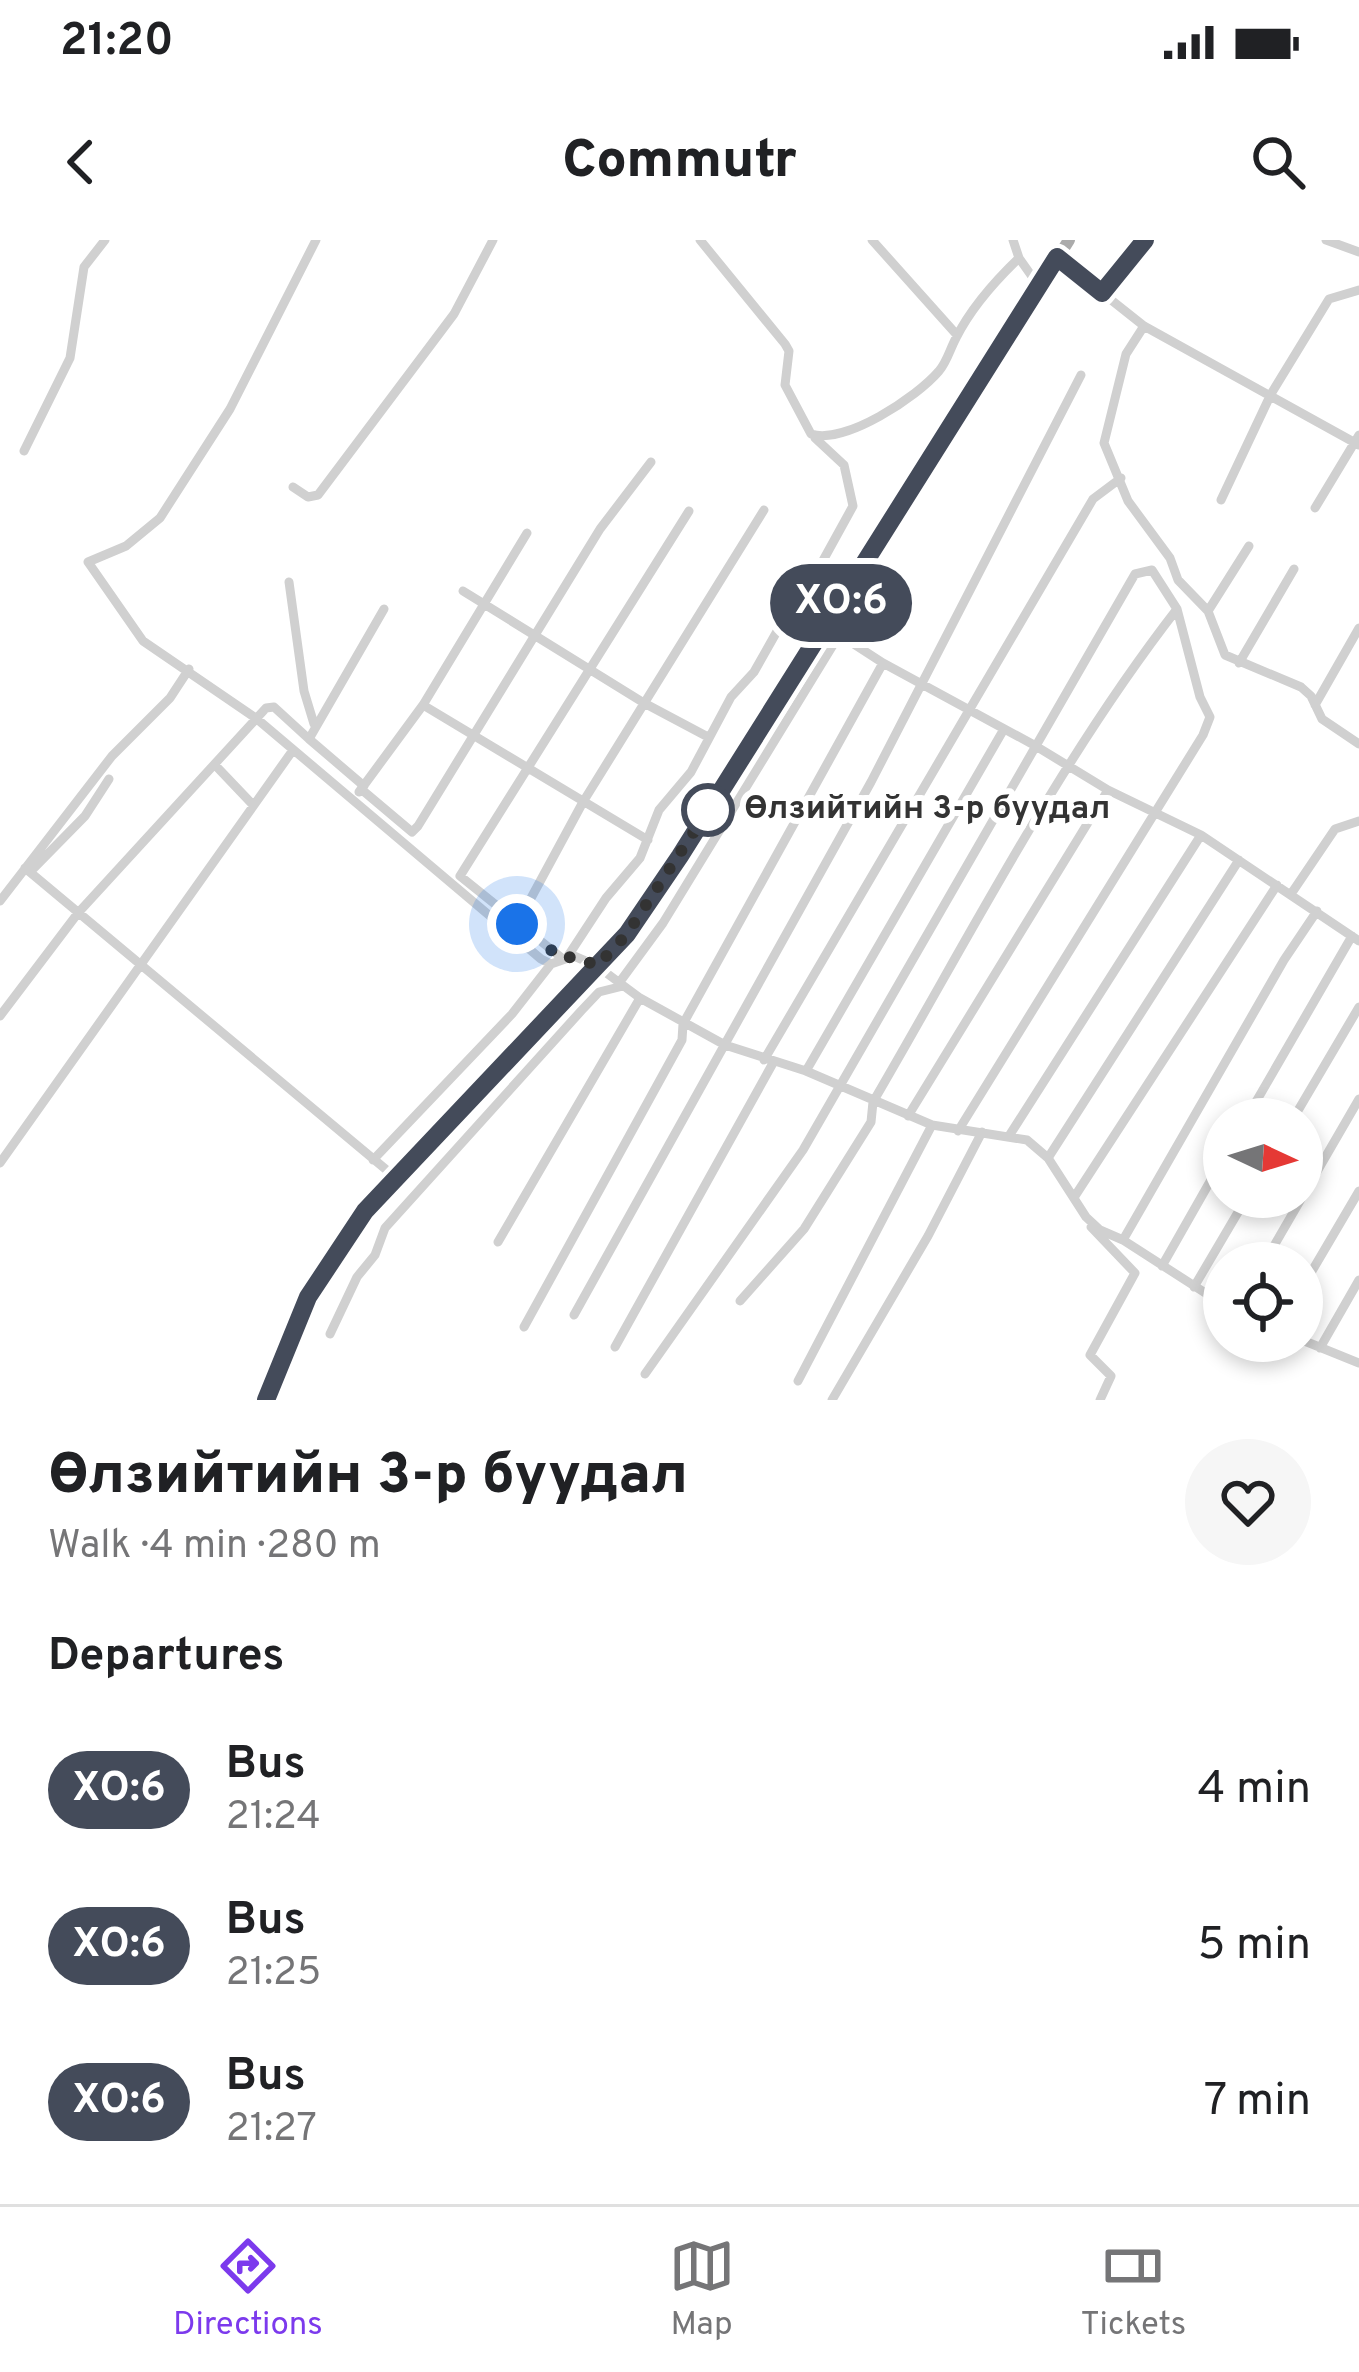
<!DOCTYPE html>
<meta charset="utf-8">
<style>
body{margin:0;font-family:Overpass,sans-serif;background:#f6f6f6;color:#202124;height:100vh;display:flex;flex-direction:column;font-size:45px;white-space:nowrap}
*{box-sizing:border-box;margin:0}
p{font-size:39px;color:#757577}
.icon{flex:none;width:66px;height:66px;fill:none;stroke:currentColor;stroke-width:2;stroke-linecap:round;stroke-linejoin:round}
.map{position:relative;height:1160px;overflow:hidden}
.sheet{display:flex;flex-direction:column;background:#fff;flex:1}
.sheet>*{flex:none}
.badge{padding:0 24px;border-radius:39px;font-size:42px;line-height:78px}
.needle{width:78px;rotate:94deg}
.fabs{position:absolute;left:1203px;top:858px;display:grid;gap:24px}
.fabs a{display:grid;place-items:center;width:120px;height:120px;border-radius:50%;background:#fff;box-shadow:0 6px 18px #0003;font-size:60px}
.you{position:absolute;width:60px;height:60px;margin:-30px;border:9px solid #fff;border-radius:50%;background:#1a73e8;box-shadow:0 0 0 18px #1a73e833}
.map>.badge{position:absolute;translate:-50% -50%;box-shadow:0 0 0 6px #fff}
h2{padding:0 48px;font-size:45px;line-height:108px}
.round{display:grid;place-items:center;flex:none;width:126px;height:126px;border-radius:63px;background:#f6f6f6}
.head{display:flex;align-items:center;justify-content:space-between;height:204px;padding:0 48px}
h1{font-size:57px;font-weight:800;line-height:90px}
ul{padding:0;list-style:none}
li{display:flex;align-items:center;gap:36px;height:156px;padding:0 48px}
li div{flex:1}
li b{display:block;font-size:45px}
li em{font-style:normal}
li .badge{min-width:132px;font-weight:700;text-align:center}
.status{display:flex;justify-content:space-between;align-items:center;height:84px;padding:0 60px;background:#fff;direction:ltr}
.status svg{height:33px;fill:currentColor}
header{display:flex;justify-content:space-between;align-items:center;height:156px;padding:0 48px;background:#fff;font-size:54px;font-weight:800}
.tabs{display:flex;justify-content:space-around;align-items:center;height:168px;border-top:3px solid #e0e0e0;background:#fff;font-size:33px;color:#757577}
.tabs a{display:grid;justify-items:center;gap:6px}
.tabs .on{color:#7c3aed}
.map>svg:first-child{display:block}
</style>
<div class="status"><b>21:20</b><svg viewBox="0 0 49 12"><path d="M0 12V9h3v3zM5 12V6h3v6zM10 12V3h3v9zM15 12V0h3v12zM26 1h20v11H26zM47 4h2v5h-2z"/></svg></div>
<header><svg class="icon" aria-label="back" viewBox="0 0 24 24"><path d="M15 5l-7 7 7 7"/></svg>Commutr<svg class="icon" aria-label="search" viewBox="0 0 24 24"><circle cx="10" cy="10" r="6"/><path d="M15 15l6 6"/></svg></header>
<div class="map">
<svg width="1359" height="1160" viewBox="0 0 1359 1160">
<rect width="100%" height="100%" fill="#fff"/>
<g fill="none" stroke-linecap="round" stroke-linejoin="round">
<!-- minor -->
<path stroke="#d0d0d0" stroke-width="9" d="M316,0l-86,169 -70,109 -34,28 -38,16 55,79 114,78 284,240 10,5 23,-8 23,10 43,32 85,47 81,26 126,54 95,15 21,18 38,59 14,13 23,10 101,65
M700,0l85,104 4,7 -4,34 26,49c34,11 106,-37 128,-63 8,-9 11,-22 17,-33 15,-30 39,-57 63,-80
M872,0l85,95
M1013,0l6,18 19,27
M1326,0l33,12
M1057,17l87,69 215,119
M1103,53l42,-53
M1144,86l-18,28 -22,89 24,58 42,57 8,22 30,31 17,44 76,32 10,9 11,23 37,25
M24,211l46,-93 14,-91 21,-27
M293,247l15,10 10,-2 136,-181 39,-74
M1221,260l50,-106 58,-95 30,-9
M1315,268l44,-73
M289,342l15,109 10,33
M463,351l181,112 64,34
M1208,371l41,-65
M788,384l65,-118 -9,-41 -29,-27
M826,386l57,37 151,82 74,45 93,45 158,106
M1239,423l55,-94
M423,465l225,135
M1315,465l44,-77
M215,525l38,40
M364,546l-55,-47 75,-130
M361,549l51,43 6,-6 182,-297 51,-67
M359,552l64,-87 104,-172
M25,628l370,309
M30,632l55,-56 24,-37
M1291,654l44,-65 24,-8
M0,661l112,-145 58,-58 19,-29
M517,684l66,-122 181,-292
M568,716l38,-58 34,-40 19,-48 32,-38 40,-75 23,-25 26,-46h20l20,9
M563,719l-103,-83 229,-365
M619,743l44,-60 175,-286
M0,776l78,-103 188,-205 8,-1 35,32
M764,820l329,-561 28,-21
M806,831l198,-342
M908,876l200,-326
M1246,879l106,-183
M1293,879l66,-112
M1009,896l192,-301
M1048,918l191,-298
M373,920l139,-146 39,-50
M0,923l293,-413
M1075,956l202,-311
M1091,987l44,46 -45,82 21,21 -11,24
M1123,1000l161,-280 33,-49
M498,1002l142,-244
M1264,1023l95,-164
M1162,1026l62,-109
M1194,1047l53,-90
M1302,1048l57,-97
M740,1061l64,-72 67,-107 2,-20c97,-166 186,-341 304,-493
M574,1075l297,-533 210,-407
M524,1087l158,-287 1,-16 200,-361
M330,1094l27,-57 18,-22 10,-27 196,-217 18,-19 24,-6
M1302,1100l57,23
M615,1107l158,-284
M1320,1108l39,-68
M645,1134l158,-224 332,-576 17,-4 25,39 23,88 10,20 -7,18 -245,396
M798,1141l134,-256
M832,1160l96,-164 54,-104"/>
<!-- major -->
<path stroke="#ababab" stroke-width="12" d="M266,1160l42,-103 57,-86 262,-277 53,-78 389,-616"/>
</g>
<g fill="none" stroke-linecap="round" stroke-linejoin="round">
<defs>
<path id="line" d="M266,1160l42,-103 57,-86 262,-277 53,-78 377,-599 45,36 43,-53"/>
</defs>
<!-- line casing -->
<use href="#line" stroke="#fff" stroke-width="27"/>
<!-- line -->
<use href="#line" stroke="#444b5a" stroke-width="18"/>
<!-- walk -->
<path stroke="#333" stroke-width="12" stroke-dasharray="0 21.6" d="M517,684l46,35 11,-3 23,10 30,-32 81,-124"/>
</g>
<!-- markers -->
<circle fill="#fff" stroke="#444b5a" stroke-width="6" cx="708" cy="570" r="24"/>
<g text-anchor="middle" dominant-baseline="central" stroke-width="12" stroke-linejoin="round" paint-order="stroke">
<!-- stop labels -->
<g font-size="33" font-weight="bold" fill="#333" stroke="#fff" text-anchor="start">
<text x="744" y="570">Өлзийтийн 3-р буудал</text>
</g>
</g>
</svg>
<div class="fabs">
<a><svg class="needle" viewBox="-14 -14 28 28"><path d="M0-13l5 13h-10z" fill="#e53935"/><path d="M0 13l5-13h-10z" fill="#757577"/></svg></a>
<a><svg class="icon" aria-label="locate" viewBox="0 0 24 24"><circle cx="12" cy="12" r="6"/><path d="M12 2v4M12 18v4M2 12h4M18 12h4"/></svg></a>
</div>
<div class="you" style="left:517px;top:684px"></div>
<b class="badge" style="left:841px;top:363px;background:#444b5a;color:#fff">ХО:6</b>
</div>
<section class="sheet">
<div class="head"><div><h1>Өлзийтийн 3-р буудал</h1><p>Walk · 4 min · 280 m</p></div><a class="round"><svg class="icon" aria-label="heart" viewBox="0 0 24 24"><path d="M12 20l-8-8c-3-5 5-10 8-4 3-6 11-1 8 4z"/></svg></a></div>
<h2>Departures</h2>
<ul>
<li><span class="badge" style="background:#444b5a;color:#fff">ХО:6</span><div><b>Bus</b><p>21:24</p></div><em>4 min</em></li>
<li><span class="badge" style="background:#444b5a;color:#fff">ХО:6</span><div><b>Bus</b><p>21:25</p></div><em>5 min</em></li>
<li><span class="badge" style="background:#444b5a;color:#fff">ХО:6</span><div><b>Bus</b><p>21:27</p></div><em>7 min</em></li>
</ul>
</section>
<nav class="tabs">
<a class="on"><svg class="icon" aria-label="directions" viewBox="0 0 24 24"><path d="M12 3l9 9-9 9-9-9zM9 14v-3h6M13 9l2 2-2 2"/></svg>Directions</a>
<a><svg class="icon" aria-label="map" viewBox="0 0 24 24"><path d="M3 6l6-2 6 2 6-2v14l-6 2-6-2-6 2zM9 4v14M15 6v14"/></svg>Map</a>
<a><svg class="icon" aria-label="tickets" viewBox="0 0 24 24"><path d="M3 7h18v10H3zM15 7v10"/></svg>Tickets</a>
</nav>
